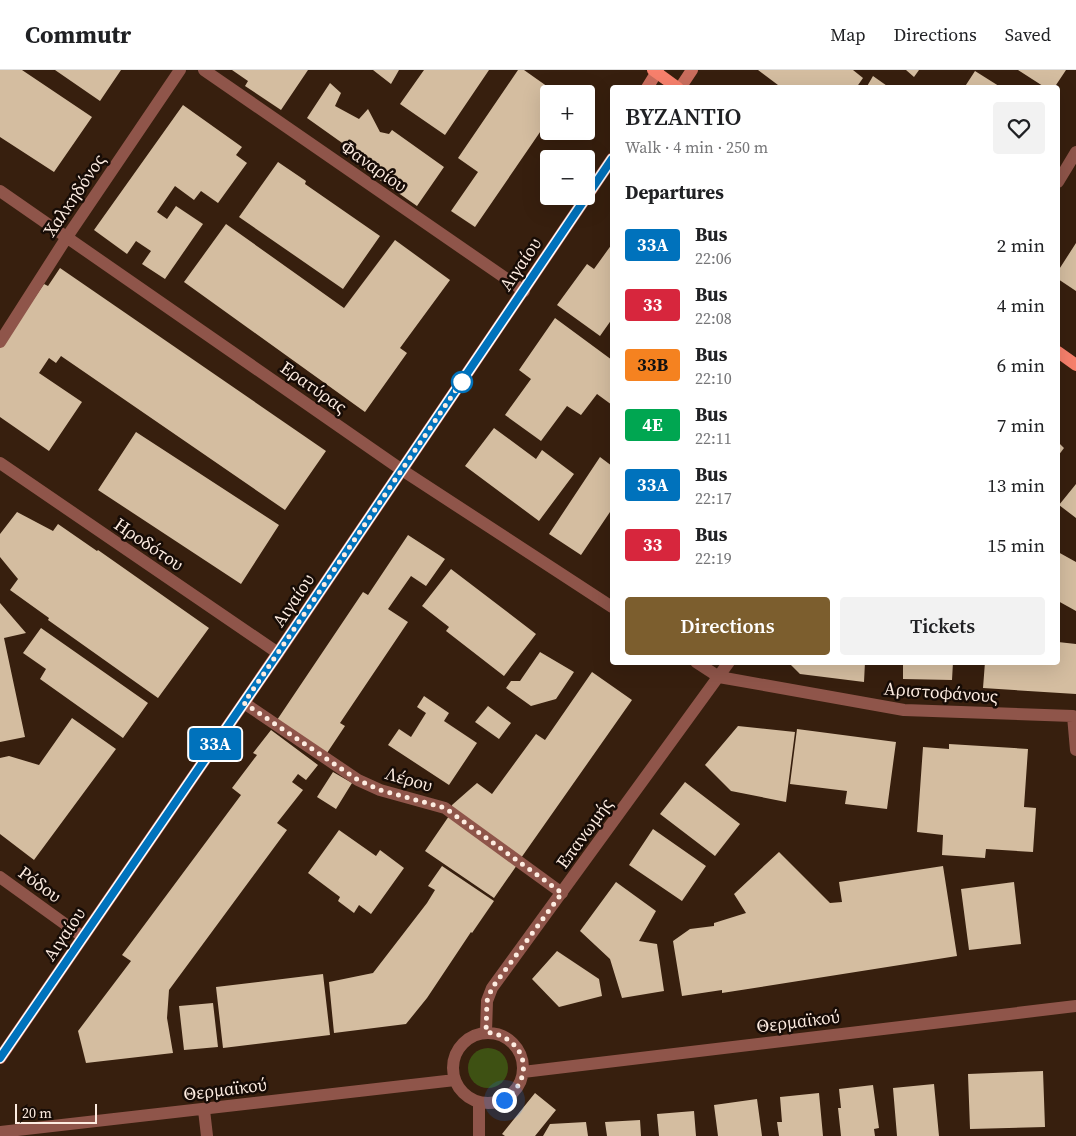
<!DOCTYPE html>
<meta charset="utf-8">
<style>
body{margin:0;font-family:"Source Serif 4",serif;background:#f2f2f2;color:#202124;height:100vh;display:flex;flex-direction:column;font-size:19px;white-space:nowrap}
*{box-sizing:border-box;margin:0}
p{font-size:16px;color:#757577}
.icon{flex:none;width:28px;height:28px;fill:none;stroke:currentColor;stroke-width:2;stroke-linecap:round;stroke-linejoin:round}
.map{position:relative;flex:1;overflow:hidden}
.details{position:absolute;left:610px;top:15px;width:450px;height:580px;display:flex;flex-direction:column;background:#fff;border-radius:5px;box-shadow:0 5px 20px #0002}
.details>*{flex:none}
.badge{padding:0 10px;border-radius:4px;font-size:18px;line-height:32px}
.fabs{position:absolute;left:540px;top:15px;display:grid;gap:10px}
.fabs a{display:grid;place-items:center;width:55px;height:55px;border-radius:5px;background:#fff;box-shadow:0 5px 20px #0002;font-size:25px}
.scale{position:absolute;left:15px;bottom:12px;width:82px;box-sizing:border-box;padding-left:5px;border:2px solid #fdece1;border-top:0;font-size:14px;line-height:18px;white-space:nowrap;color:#fdece1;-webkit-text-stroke:4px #170c06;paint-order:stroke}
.you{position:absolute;width:25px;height:25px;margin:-12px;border:4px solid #fff;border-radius:50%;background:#1a73e8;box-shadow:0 0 0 8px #1a73e833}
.map>.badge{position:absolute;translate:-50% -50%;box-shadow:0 0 0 2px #fff}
h2{padding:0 15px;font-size:19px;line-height:45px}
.round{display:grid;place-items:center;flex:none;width:52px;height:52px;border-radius:5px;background:#f2f2f2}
.summary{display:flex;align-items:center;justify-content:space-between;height:85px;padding:0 15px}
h1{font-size:24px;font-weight:600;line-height:38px}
.cta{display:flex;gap:10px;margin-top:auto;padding:10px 15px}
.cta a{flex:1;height:58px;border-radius:5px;background:#7c5e2e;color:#fff;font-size:20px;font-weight:600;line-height:58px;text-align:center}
.cta a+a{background:#f2f2f2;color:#202124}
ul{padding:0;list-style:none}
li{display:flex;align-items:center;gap:15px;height:60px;padding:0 15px}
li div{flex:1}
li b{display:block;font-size:19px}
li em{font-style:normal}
li .badge{min-width:55px;font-weight:700;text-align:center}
header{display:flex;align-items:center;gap:30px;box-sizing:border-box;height:70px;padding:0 25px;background:#fff;border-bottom:1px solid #e0e0e0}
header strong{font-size:24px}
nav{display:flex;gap:28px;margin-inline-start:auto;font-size:18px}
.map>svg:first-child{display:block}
</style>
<header>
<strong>Commutr</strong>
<nav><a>Map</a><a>Directions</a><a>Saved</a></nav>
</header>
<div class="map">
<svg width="1076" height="1066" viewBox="0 0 1076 1066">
<rect width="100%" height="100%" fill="#371f0e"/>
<!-- green -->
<path fill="#3e5113" d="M468 998a20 20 0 1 1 40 0a20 20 0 1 1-40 0Z"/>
<!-- building -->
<path fill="#d4bda0" d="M0,0h22l70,47 -38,55 -54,-35z
M55,0h66l-21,31z
M232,0h76l-27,40 -36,-24 3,-5z
M373,0h26l-8,14z
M424,0h65l-44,65 -45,-31z
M518,0h6l34,24h-9v25l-74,108 -24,-16 27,-39 -20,-14z
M758,0h95l10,8 -7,10h-74z
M906,0h13l-5,7z
M1018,0h48l-12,18h-8z
M975,1l27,17h-38z
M873,6l17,12h-24z
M330,13l11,10 -6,13 24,13 9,-10 12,23 9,2 3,-4 52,37 -27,39 -53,-37 5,-7 -62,-44z
M183,35l59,42 -6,8 11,8 -29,40 -17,-12 -7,9 -19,-14 -18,26 10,7 9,-13 27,18 -38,55 -23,-15 9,-13 -15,-10 -9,13 -33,-24z
M278,92l28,19 -1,3 75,52 -37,53 -104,-72z
M226,154l118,84 51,-68 55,40 -50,68 7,5 -42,59 -181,-130z
M1076,173v48l-18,-12v-8z
M612,174v75l-12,17 -43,-31 30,-41 7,5z
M60,198l266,183 -41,59 -224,-154 -5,7 -7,-5 -10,15 43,29 -33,49 -49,-34v-69l44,-64 4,2z
M555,248l57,42v45l-15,-11 -16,21 -14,-9 -26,35 -36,-26 26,-36 -12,-9z
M494,358l42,31 6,-9 32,24 -35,47 -74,-55z
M136,362l143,93 -38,59 -143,-94z
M1058,372l6,6 -6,8z
M600,387l12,9v43l-31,46 -32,-21z
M1076,414v34l-17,-13z
M17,442l36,19 5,-7 39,27 1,-1 111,78 -51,70 -110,-78 1,-2 -39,-28 8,-11 -18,-22v-23z
M408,465l37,24 -19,27 -15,-10 -23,33 20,13 -68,101 5,3 -18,27 -50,-33 86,-128 5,3z
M1058,482l18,10v49l-18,-10z
M451,499l85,65 -32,42 -58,-45 3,-4 -27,-21z
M0,533l26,30 -22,5 21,99 -25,5z
M41,558l107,75 -25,35 -83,-59 6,-10 -23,-16z
M1058,572l18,2v50l-93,-6 2,-26h73z
M540,582l34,20 -18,27 -25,7 -25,-18 5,-7h9z
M788,592h77l-1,20 -64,-8z
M903,592h50l-1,18 -49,-1z
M592,602l40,28 -111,158 -69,-48v-5l25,-22 15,11 44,-60 9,6z
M424,626l25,17 -5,8 33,22 -28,42 -61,-40 11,-16 12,8 15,-24 -9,-6z
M488,636l23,17 -12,16 -24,-17z
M72,648l44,31 -82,111 -34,-26v-76l9,-2 30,9z
M738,656l57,6 -9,70 -55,-11 -26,-26z
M797,659l99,13 -9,67 -42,-5 2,-13 -57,-7z
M271,660l47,35 -12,15 -8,-6 -6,8 11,8 -26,33 10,7 -118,160 -2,28 6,35 -87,10 -8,-32 53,-70 -9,-6 119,-160 -9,-7 25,-33 -4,-2z
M949,674l79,5 -4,58 12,1 -3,44 -47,-3 -1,9 -43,-3 1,-20 -26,-3 6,-85 26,2z
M333,702l19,11 -16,26 -19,-12z
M685,712l55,42 -25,32 -55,-42z
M449,746l68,49 -23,33 -69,-47z
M653,759l53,37 -24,35 -53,-36z
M339,760l37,26 4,-6 24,18 -33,46 -12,-9 -5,8 -16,-12 2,-4 -32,-24z
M779,782l51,51 12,-1 -3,-20 104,-16 14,90 -235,37v-3l-40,6 -9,-55 17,-12 24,-3v-3l32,-10 -12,-19z
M442,796l52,35 -22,32 -1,-1 -44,66 -21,26 -72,9 -5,-51 44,-9 54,-70 8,-13 -7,-4z
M616,812l40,29 -17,30 18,3 7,47 -42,7 -12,-39 -30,-28z
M1014,812l7,62 -52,6 -8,-61z
M557,881l42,28 3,17 -43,11 -27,-28z
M323,904l7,61 -107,13 -7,-61z
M213,933l5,44 -34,3 -5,-44z
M1043,1001l2,56 -75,2 -2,-55z
M934,1014l5,52h-42l-4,-48z
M873,1015l6,43 -5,1 1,7h-34l-3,-28h3l-2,-19z
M535,1023l21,17 -21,26h-30l-3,-2z
M819,1023l4,43h-44l-2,-14h5l-2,-25z
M757,1029l5,37h-44l-4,-31z
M694,1041l2,25h-37l-2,-22z
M640,1050l1,16h-34l-2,-14z
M586,1052l2,14h-45l7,-12z"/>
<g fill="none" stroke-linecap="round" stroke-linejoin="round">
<!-- service -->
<path stroke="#8f554a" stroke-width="12" d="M244,633l114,77 22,10 65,18 117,85"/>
<!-- minor -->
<path stroke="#8f554a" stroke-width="12" d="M204,0l320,221
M1058,112l18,-30
M0,121l402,279 210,137
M0,272l67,-105 113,-167
M0,393l278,190
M696,592l23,15 185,33 169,6 3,34
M0,807l83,60
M486,962l1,-31 5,-13 237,-326
M453 998a35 35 0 1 1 70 0a35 35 0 1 1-70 0Z
M523,1002l553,-66
M204,1040l3,26
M0,1062l455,-52
M479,1066v-34"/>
<!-- secondary -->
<path stroke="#ca6d5d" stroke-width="12" d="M647,18l11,-18
M680,18l12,-18
M0,988l278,-405 334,-494"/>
<!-- primary -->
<path stroke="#f7806c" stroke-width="12" d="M653,0l25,18
M1058,282l18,13"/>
</g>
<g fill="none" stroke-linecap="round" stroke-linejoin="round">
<defs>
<path id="line" d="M0,988l278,-405 334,-494"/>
</defs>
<!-- line casing -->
<use href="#line" stroke="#fff" stroke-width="11"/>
<!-- line -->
<use href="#line" stroke="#0072bc" stroke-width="8"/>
<!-- walk -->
<path stroke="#fdece1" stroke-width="5" stroke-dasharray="0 9" d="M462,312l4,-7 -222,328 114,77 22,10 65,18 117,85 -70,95 -5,13 -1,31c40,5 51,45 18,68"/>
</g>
<!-- markers -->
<circle fill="#fff" stroke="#0072bc" stroke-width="2.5" cx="462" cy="312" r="10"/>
<g text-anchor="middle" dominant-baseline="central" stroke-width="5" stroke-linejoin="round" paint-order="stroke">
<!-- street labels -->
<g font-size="18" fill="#fdece1" stroke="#170c06">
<text transform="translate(374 96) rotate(35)">Φαναρίου</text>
<text transform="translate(74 125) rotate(-56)">Χαλκηδόνος</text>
<text transform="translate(520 194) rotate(-56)">Αιγαίου</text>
<text transform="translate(314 317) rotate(35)">Ερατύρας</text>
<text transform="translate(149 474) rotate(34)">Ηροδότου</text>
<text transform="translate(293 530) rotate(-56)">Αιγαίου</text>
<text transform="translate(941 622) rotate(4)">Αριστοφάνους</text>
<text transform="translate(409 709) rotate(16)">Λέρου</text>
<text transform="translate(584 763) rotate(-54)">Επανωμής</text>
<text transform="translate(40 814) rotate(36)">Ρόδου</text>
<text transform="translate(64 864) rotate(-56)">Αιγαίου</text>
<text transform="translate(798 951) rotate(-7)">Θερμαϊκού</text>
<text transform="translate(225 1019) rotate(-7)">Θερμαϊκού</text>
</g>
</g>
</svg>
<div class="fabs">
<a>+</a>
<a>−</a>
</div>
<div class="scale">20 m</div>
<div class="you" style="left:504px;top:1030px"></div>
<b class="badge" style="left:215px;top:674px;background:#0072bc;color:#fff">33A</b>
<section class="details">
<div class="summary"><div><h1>ΒΥΖΑΝΤΙΟ</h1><p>Walk · 4 min · 250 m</p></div><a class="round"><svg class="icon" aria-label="heart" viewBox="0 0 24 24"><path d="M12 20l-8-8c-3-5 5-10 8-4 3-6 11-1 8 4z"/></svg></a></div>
<h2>Departures</h2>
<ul>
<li><span class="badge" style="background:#0072bc;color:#fff">33A</span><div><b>Bus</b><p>22:06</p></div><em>2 min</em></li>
<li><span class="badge" style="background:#d7263d;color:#fff">33</span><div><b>Bus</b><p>22:08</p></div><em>4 min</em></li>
<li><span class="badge" style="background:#f58220;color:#111">33Β</span><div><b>Bus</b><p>22:10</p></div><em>6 min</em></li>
<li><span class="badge" style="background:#00a651;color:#fff">4Ε</span><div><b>Bus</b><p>22:11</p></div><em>7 min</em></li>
<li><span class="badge" style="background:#0072bc;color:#fff">33A</span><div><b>Bus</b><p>22:17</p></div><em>13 min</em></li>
<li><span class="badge" style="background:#d7263d;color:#fff">33</span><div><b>Bus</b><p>22:19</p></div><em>15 min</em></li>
</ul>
<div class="cta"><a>Directions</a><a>Tickets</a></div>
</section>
</div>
